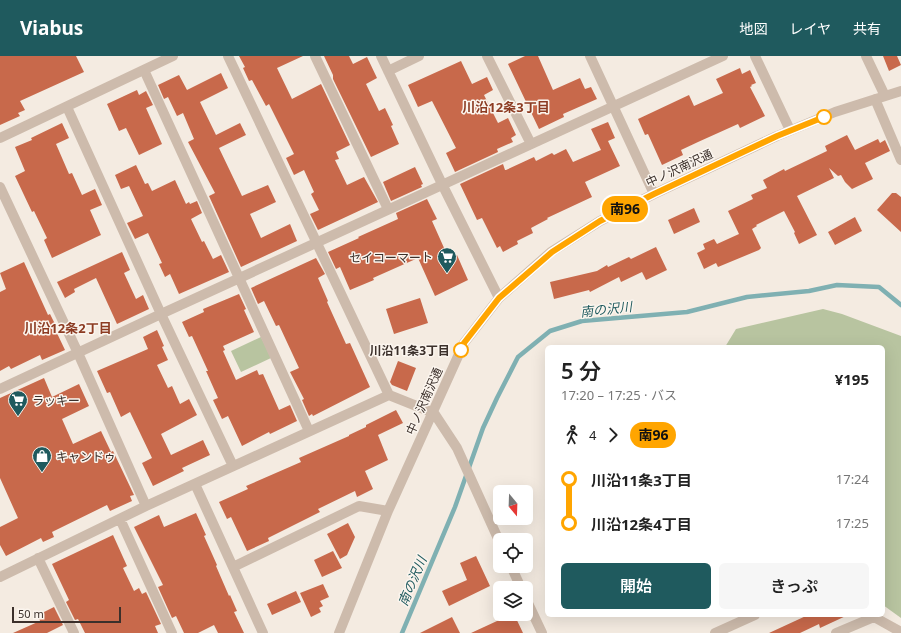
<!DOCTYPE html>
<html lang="ja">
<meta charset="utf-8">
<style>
body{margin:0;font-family:"Noto Sans","Noto Sans JP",sans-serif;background:#f6f6f6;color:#222;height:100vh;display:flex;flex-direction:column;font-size:15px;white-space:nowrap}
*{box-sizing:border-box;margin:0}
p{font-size:13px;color:#767676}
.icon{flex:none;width:22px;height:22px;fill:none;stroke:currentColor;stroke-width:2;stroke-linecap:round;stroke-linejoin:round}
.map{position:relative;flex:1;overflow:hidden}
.details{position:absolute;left:545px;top:289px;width:340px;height:272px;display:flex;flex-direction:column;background:#fff;border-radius:6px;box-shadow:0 4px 16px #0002}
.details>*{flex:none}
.badge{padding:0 8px;border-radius:13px;font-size:14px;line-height:26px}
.needle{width:26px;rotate:161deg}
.buttons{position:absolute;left:493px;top:429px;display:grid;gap:8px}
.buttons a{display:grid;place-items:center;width:40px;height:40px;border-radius:6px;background:#fff;box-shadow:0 4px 16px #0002;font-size:20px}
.scale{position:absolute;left:12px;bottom:10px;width:109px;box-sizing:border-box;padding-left:4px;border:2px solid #3b302b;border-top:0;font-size:11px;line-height:14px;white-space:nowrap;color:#3b302b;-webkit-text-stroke:3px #fbf5ee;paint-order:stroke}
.map>.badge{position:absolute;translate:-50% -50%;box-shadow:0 0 0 2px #fff}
.legs{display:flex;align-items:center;gap:6px;height:44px;padding:0 16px;font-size:13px}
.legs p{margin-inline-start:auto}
.summary{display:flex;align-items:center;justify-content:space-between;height:68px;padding:0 16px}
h1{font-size:22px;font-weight:600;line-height:30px}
.action{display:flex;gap:8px;margin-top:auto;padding:8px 16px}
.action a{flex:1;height:46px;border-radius:6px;background:#1f5a5e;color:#fff;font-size:16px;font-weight:600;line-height:46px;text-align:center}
.action a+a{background:#f6f6f6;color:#222}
ul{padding:0 16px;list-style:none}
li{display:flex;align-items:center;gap:14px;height:44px;font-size:15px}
li i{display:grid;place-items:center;width:6px;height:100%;margin:0 5px;background:currentColor}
li i::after{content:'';width:10px;height:10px;margin:-5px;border:3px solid;border-radius:50%;background:#fff}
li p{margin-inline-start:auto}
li:first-child i{background:linear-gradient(#0000 50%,currentColor 0)}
li:last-child i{background:linear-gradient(currentColor 50%,#0000 0)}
header{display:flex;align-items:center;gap:24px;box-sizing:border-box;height:56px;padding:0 20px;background:#1f5a5e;color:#fff}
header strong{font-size:19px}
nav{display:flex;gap:22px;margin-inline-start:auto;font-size:14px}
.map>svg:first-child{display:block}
</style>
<header>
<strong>Viabus</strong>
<nav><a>地図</a><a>レイヤ</a><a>共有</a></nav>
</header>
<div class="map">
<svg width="901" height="577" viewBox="0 0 901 577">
<rect width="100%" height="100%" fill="#f4ebe1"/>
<!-- green -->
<path fill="#b8c4a0" d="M823,253l19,5 59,22v282l-18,-13v-258h-158l11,-18z
M261,281l10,21 -30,14 -10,-21z"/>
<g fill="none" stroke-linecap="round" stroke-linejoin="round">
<!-- stream -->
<path stroke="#7fb0b2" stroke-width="4.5" d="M402,577l53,-126 28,-79 14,-30 21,-41 32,-26 32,-10 105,-9 60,-15 62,-6 28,-6 42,2 22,18"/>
</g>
<!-- building -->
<path fill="#c8694b" d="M0,0h76l8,16 -64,29 5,9 -7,3 2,3 -20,9z
M239,0h64l-26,12 15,31 29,-15 29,61 -14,7 3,7 -4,1 12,25 17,-8 14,25 -60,28 -8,-16 9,-4 -8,-16 3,-2 -10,-22 -10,5 -8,-17 8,-4 -25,-50 -3,2 -14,-26 -3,1 -6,-13 2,-1z
M324,0h25l4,8 14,-7 10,21 -11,6 13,27 6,-3 8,17 -2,1 8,18 -28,13 -38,-78v-4z
M525,0h13l15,34 27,-12 5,11 6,-2 6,12 -34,15 1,3 -25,12 -31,-65z
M883,0h14l4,9 -12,6z
M461,5l11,23 15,-7 6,13 -9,5 14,28 10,-5 8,17 -5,3 2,4 -16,7 1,3 -43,20 -9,-19 10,-5 -24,-47 -14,6 -10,-22z
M740,12l2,6 8,-4 6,13 -5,2 1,1 -2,1 15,29 -25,12 -2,-4 -40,18 -17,8 2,5 -21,10 -14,-31 -3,1 -7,-16 51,-24 5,11 29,-13 -7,-14z
M221,17l7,15 -28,14 16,33 24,-12 6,12 -27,13 23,48 26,-11 8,17 -26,12 11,24 29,-14 7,17 -56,26 -32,-71 6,-3 -27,-51 6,-3 -11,-26 -6,3 -9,-19 -4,2 -6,-14 21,-10 8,15z
M137,34l2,5 7,-4 7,14 -7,3 16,36 -23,11 -13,-27 -7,3 -12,-27z
M608,66l7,16 -7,3 12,25 -35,16 7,15 -45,21 1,1 -17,9 2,5 -16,8 1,3 -15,8 -3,-6 -3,2 -15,-30 -5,2 -17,-36 43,-20 2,6h1l28,-13 2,4 16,-8 2,2 12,-6 7,13 28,-12 -10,-21z
M62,67l7,15 -13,6 13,30 3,-1 10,22 13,-6 7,16 -12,5 11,25 -49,23 -8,-18 3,-2 -13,-27 -2,1 -17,-36 10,-5 -10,-24 17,-7 -1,-2z
M847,79l8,15 23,-11 2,4 5,-3 5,11 -25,12 8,16 -21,10 -7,-7 -4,-7 -3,1 -9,-8 5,10 -37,18 20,39 -18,9 -5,-11 1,-1 -11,-21 -28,14 1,1 -5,3 9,19 -2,2 -41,17 -2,-4 -12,6 -7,-16 8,-4 -2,-5 11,-5 3,5 22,-10 -11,-23 25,-12 -2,-4 16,-7 -4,-8 21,-11 1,2 42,-20 -2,-5z
M136,109l9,19 3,-1 4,8 23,-11 11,24 3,-2 1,2 7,-3 5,12 -11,6 11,23 2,-1 9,18 8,-4 8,17 -50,22 -9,-20 -5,3 -6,-13 3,-1 -14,-30 -13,6 -8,-16 16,-7 -14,-30 -8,3 -6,-14z
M415,111l8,17 -2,1 1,2 -31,14 -8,-19z
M892,137h4l5,4v35l-24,-22z
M427,143l10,20 -5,2 17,38 8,-4 11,25 -33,16 -17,-38 -45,20 1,2 -24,10 -10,-23 -4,2 -8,-17 31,-14 -1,-1 40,-18 -2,-6z
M694,152l6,14 -26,12 -6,-14z
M855,161l7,14 -27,14 -7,-13z
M656,191l11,23 -21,10 -4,-8 -21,10 -2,-5 -29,15 -1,-2 -35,9 -4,-17 47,-11 10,-6 1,2 21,-10 2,2z
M122,196l8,18 -6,3 12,26 7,-4 6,14 -32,15 -21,-46 -22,11 1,3 -10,6 -8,-16z
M316,202l9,16 -7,4 10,23 -1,1 19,42 4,-1 20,44 -57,29 -1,-2 -3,2 -7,-16 2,-1 -14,-27 9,-4 -20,-43 -3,1 -12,-25 -6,3 -7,-16z
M24,206l24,53 2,-1 7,14 -2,1 10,21 -23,10 -2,-5 -29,14 -2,-3 -9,5v-79l6,-3 -6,-16z
M239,238l7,15 -2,1 10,22 -31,14 2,4 -2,1 13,29 21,-10 2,5 4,-1 16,36 11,-5 7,16 -27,13 -1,-2 -27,14 -14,-30 -6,3 -9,-19 5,-2 -12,-27h2l-16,-35 -3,1 -7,-15 22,-10 -1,-3z
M420,242l8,25 -34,11 -8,-25z
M157,274l7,16 -2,1 6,13 -11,5 11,23 4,-2 8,18 9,-5 8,16 -36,19 10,21 32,-15 7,15 -28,13 2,3 -31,15 -11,-23 10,-5 -22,-46 -9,5 -11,-25 -3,1 -10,-22 51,-22 -5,-12z
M398,305l18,7 -9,23 -15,-6 -2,-3z
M44,322l8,19 27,-13 10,22 -27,13 11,25 28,-13 10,21 2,-1 21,44 -4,1 2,5 -22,10 -3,-6 -55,27 2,5 -11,5 -2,-4 -35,18 -6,-11v-18l18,-9 -18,-40v-80z
M396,354l7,13 -25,12 10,25 -23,11 8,18 -16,8 -2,-6 -37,18 2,3 -52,26 1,3 -22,10 -16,-34 -4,2 -8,-17 29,-13 -2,-3 55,-24 -2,-4 50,-22v-1l17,-8v-2z
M196,457l10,22 -2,1 13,29 -1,1 13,30 1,-1 7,16 -3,1 10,21h-26l-4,-8 -16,8h-14l-8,-17 -4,2 -14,-31 5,-2 -29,-58 25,-12 5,12z
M348,467l7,14 -8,18 -7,4 -13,-25z
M113,479l14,31 -4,2 11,23 5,-3 3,6 4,-2 15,32 -6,2 3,7h-73l-7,-14 -3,1 -9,-18 3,-2 -17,-36z
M333,495l9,17 -20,9 -8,-17z
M476,500l14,30 -41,20 -7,-15 25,-11 -7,-17z
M323,528l6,13 -9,4 3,5 -4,2 2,4 -10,5 -11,-24z
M296,535l5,11 -29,13 -5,-11z
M54,551l9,18 -16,8h-34l27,-12 -2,-6z
M512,558h2l9,19h-52z
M808,559h40l-28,13 -1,-4 -19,9h-31z
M452,561l8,16h-40z"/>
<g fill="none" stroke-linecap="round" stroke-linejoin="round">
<!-- minor -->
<path stroke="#cdbbac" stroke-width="10" d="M228,0l161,339
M315,0l73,153
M381,0l61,128 57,114
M487,0l44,88
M590,0l64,138
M755,0l35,74
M866,0l19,40
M144,14l165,361
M388,15l31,-15
M875,43l26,61
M67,51l94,207 72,152
M0,82l173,-82
M0,131l78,166 68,153
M0,333l161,-75 562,-258
M195,428l68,149
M120,463l52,114
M38,502l36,75
M511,510l10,22
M233,511l126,-61 29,5
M0,521l146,-71 243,-111 45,18 23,35 43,95
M526,543l16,34
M339,577l49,-122 76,-168 35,-45 52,-46 49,-31 54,-27 123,-58 58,-24 66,-21
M715,577l40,-18
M836,577l38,-16 27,15"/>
</g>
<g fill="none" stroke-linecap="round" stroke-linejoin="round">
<defs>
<path id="line-1" d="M461,294l3,-7 35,-45 53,-46 48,-31 54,-27 123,-58 47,-19"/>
</defs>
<!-- line-1 casing -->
<use href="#line-1" stroke="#fff" stroke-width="9"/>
<!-- line-1 -->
<use href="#line-1" stroke="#ffa500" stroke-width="6"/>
</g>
<!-- icons -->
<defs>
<symbol id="supermarket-pin" viewBox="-11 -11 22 30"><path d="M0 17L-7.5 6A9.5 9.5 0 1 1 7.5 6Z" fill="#1f5a5e" stroke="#fbf5ee"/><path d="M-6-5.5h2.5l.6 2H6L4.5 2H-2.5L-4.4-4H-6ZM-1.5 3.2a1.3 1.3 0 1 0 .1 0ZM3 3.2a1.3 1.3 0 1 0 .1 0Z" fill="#fff"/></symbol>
<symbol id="shop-pin" viewBox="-11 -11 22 30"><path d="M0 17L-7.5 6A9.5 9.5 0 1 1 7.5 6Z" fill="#1f5a5e" stroke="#fbf5ee"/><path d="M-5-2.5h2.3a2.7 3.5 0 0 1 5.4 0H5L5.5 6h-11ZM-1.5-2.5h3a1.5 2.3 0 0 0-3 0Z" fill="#fff"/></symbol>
</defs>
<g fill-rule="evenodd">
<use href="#supermarket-pin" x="436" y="190" width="22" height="30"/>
<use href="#supermarket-pin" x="7" y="333" width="22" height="30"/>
<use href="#shop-pin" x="31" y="389" width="22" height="30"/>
</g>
<!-- markers -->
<g fill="#fff" stroke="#ffa500" stroke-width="2">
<circle cx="824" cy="61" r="7"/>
<circle cx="461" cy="294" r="7"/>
</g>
<g text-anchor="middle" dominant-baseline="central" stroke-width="3" stroke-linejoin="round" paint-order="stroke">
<!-- street labels -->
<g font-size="12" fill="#3b302b" stroke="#fbf5ee">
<text transform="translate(679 112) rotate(-25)">中ノ沢南沢通</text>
<text transform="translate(424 345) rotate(-66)">中ノ沢南沢通</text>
</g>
<!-- poi labels -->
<g font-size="12" fill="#3b302b" stroke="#fbf5ee" text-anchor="start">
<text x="433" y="201" text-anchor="end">セイコーマート</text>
<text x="32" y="344">ラッキー</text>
<text x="56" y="400">キャンドゥ</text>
</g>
<!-- stop labels -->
<g font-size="12" font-weight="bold" fill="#3b302b" stroke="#fbf5ee" text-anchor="end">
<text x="450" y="294">川沿11条3丁目</text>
</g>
<!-- neighbourhood labels -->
<g font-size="13" font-weight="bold" fill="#8c3b22" stroke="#fbf5ee">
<text x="506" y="51">川沿12条3丁目</text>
<text x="68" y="272">川沿12条2丁目</text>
</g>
<!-- water labels -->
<g font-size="13" font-style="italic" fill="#1f5a5e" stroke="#fbf5ee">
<text transform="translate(606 253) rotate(-6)">南の沢川</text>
<text transform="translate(412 525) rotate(-67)">南の沢川</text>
</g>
</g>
</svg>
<div class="buttons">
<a><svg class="needle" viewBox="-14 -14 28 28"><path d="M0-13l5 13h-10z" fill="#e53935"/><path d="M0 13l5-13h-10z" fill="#767676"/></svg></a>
<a><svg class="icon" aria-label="locate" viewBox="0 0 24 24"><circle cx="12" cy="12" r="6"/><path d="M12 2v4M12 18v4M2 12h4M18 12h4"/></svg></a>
<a><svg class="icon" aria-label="layers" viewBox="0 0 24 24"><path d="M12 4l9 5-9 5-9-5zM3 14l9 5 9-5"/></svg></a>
</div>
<div class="scale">50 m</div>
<b class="badge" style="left:625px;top:153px;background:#ffa500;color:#111">南96</b>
<section class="details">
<div class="summary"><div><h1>5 分</h1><p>17:20 – 17:25 · バス</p></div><b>¥195</b></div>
<div class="legs"><svg class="icon" aria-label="walk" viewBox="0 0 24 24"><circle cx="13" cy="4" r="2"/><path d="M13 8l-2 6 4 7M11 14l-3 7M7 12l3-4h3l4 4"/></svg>4<svg class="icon" aria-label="forward" viewBox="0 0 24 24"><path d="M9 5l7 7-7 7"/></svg><b class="badge" style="background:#ffa500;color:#111">南96</b></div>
<ul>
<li><i style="color:#ffa500"></i><b>川沿11条3丁目</b><p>17:24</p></li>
<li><i style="color:#ffa500"></i><b>川沿12条4丁目</b><p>17:25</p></li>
</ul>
<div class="action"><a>開始</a><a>きっぷ</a></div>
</section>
</div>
